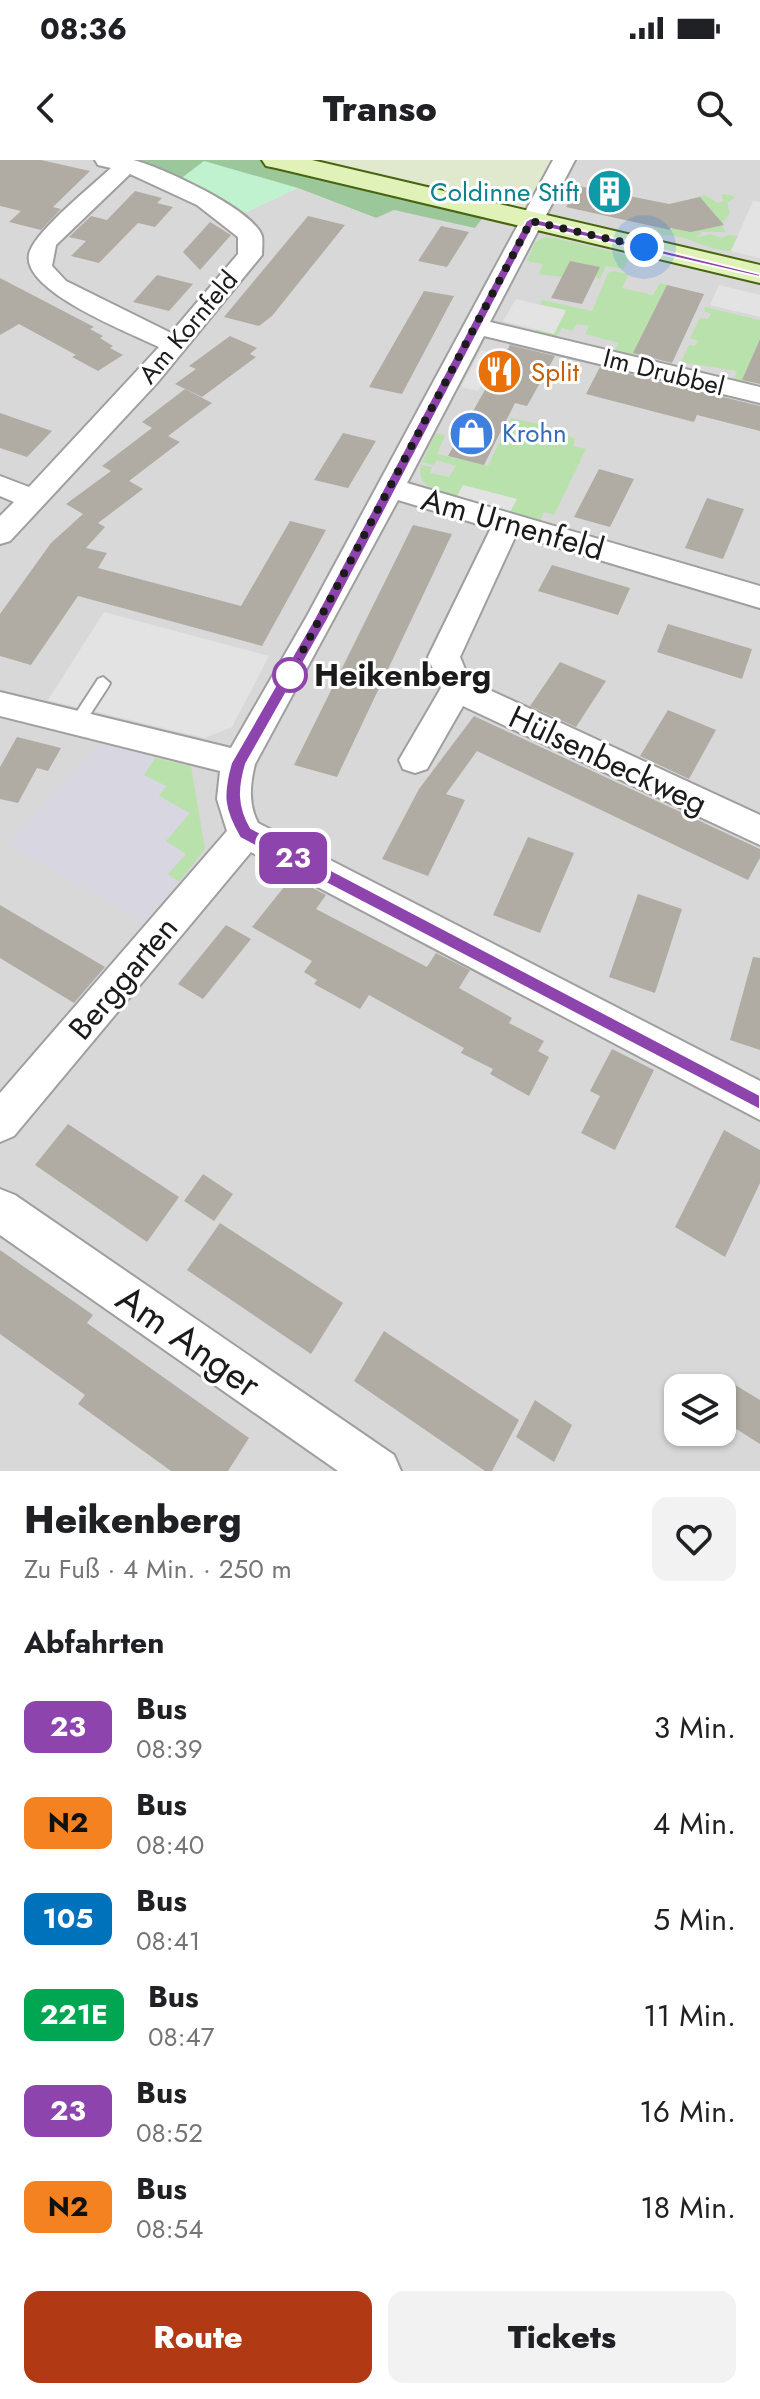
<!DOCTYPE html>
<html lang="de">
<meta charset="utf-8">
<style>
body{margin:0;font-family:Jost,sans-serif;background:#f2f2f2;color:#202124;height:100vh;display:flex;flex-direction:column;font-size:30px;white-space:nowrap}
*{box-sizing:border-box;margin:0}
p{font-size:26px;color:#757577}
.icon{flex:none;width:44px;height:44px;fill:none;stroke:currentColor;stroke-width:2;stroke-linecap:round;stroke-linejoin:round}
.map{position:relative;height:1311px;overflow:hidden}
.side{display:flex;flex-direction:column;background:#fff;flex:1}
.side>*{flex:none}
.badge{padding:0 16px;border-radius:12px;font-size:28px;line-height:52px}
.tools{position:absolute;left:664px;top:1214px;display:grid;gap:16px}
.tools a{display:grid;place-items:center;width:72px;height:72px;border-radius:16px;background:#fff;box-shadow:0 2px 6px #0004;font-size:40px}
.you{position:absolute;width:40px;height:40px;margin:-20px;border:6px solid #fff;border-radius:50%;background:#1a73e8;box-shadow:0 0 0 12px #1a73e833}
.map>.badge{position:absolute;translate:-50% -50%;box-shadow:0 0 0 4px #fff}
h2{padding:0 24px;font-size:30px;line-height:72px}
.round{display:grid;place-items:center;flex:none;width:84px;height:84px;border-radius:16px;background:#f2f2f2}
.overview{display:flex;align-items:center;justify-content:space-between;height:136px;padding:0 24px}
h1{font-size:38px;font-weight:800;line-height:60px}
.button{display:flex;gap:16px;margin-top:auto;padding:16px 24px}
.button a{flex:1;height:92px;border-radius:16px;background:#b13914;color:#fff;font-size:32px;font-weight:800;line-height:92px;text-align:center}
.button a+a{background:#f2f2f2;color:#202124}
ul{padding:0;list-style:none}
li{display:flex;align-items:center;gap:24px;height:96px;padding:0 24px}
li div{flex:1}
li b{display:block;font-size:30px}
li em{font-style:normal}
li .badge{min-width:88px;font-weight:700;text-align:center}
.status{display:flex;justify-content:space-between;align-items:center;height:56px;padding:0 40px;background:#fff;direction:ltr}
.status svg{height:22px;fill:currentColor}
header{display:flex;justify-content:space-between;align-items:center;height:104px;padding:0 24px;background:#fff;font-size:36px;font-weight:800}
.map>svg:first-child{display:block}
</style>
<div class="status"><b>08:36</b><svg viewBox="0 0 49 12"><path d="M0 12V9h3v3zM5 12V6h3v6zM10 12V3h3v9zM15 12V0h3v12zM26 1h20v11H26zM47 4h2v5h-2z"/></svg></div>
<header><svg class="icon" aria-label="back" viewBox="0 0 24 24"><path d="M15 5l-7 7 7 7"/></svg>Transo<svg class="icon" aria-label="search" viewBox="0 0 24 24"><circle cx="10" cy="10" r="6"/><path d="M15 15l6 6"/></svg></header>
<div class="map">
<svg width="760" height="1311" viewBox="0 0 760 1311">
<rect width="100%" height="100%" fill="#ebeae1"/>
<!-- residential -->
<path fill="#d9d8d8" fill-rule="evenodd" d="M0,0h123l108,59 67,-31 77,30 19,-8 36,6 58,-5 76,-51h196v1311h-760zM678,1228h44v44h-44z"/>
<!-- farmland -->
<path fill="#e0e9ce" d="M276,0h288l-33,61z"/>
<!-- grass -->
<path fill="#b9e1ab" d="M725,34l11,3 -9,6 3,10 -9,12 5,7h-24l-6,6 14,-4 11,4 7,-3 10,1 -7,15c-24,0 -50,-20 -68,-15l-7,-7 -30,-7 43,8 48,-14 -12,-13 -16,-4 16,-4 13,8 6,-2 -3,-6z
M545,77l10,1 75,18 -7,13 -17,-3 -6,13 -5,-2 4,-10 -29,-6 -8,16 -23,-3 4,-10 -16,-3 8,-19z
M613,111l16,3 -7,14 31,7 7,-12 7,2 -31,73 -23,-5 6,-10 -34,-9 4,-8 -12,-2 -5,7 -10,-3 -7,11 -21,-5 3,-5 17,4 12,-22 -26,-6 2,-5 50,11 16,-38z
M705,147l55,13v18l-16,39 7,2 -3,7 -15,-4 4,-11 -56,-9 8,-17 6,1 3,-5 -8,-3 10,-20 8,1 3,-5 -7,-3z
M511,258l37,8 27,13 -2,7 13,3 -32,66 -10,-3 -4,9 -30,-9 6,-13c-22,-1 -105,4 -95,-34l11,2 -2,6 19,4 7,-11 -19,-6 -3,5 -12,-3 14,-29 9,2 -8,19 51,12z
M155,598l36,8 14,83 -26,33 -12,-8 -9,-79 8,-8 -23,-12z"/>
<!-- forest -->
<path fill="#9cc79a" d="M123,0h153l212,51 -13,17 -81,-18 -18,8 -78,-30 -123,-5z"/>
<!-- park -->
<path fill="#c1f2d0" d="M204,1l94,27 -67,31 -56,-36z"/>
<!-- parking -->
<path fill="#e3e3e3" d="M753,41l7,1v56l-29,-7z
M719,125l41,10v22l-50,-12z
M516,139l21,5 29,6 -12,24 -51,-13z
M481,190l18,4 -21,37 -17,-4z
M463,325l54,14 -7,13 -54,-14z
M104,452l165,44 -37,71 -27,11 -157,-38z"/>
<!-- plaza -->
<path fill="#d8d6e1" d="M100,584l55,14 -11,17 22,11 -7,10 31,17 -24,28 20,13 -18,20 11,8 -36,40 -137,-79z"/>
<!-- building -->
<path fill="#b0aca4" d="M0,0h41l49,11 -37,36 8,2 -20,21 -32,-8 12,-11 -21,-5z
M579,26l90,18 31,-7 24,28 -33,7 -21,-4v2l-104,-23z
M135,31l27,7 -5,5 16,4 -18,20 -17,-4 -39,40 -28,-7 15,-15 -17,-4 22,-21 16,4z
M308,56l37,9 -73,91 -13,10 -35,-9z
M210,62l21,13 -31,35 -17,-18z
M441,66l28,6 -22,35 -29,-6z
M570,101l30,6 -18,37 -31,-6z
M157,115l36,9 -24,27 -36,-9z
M0,118l94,49 -4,2 13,7 -3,2 13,8 -3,2 13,7 -25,16 -26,-14 4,-2 -57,-31 -19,11z
M667,125l37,9 -32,69 -39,-10z
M424,131l30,5 -52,98 -33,-7z
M230,176l27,12 -7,6 6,3 -54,40 -27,-13 21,-15 -7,-3z
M760,179v45l-18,-4z
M510,185l45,11 -28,50 -12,-3 -31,62 -36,-9z
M600,207l160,39v25l-63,-16 -3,7 -108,-28z
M185,229l27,14 -44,33 12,6 -51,39 -10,-6 24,14 -45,34 7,4 -19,21 21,5 -9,15 143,38 49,-85 36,9 -64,116 -184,-50 -47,69 -31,-9v-42l51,-71 32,-29 -17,-10 45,-33 -9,-5 50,-38 -10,-6z
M0,253l52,18 -25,26 -27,-9z
M343,273l33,8 -28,47 -34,-8z
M599,309l35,10 -24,48 -36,-10z
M707,338l37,11 -21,50 -38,-11z
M413,365l39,9 -115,243 -43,-12z
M552,405l78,23 -12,27 -80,-24z
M668,464l84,25 -10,30 -85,-27z
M560,502l46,19 -30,46 -46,-21z
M668,550l48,20 -27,49 -49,-23z
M474,556l286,133v9l-12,22 -271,-129 -31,43 19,6 -37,76 -46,-17 37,-70z
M17,577l44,11 -13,23 -11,-3 -19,35 -18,-4v-32z
M528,677l46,16 -34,80 -47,-18z
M292,717l34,18 -10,14 111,58 9,-14 34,17 -11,18 53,30 -3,5 35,18 -6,10 11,6 -20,39 -39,-22 3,-5 -32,-16 3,-5 -95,-53 -9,14 -46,-25 3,-4 -13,-8 8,-11 -60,-34z
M638,734l44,15 -27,84 -46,-16z
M0,745l105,62 -31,36 -74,-45z
M226,765l25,14 -48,60 -25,-15z
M753,797l7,1v92l-30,-10z
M612,889l42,21 -39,80 -34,-17 19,-37 -10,-5z
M68,964l111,73 -32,45 -112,-77z
M724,970l36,20v33l-35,74 -50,-30z
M203,1014l30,20 -19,27 -30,-20z
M220,1063l123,80 -32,51 -124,-84z
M0,1090l93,65 -6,8 162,115 -21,33h-57l-93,-67 7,-9 -85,-61z
M384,1171l135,89 -27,51h-7l-131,-90z
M722,1217l38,23v44l-38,-24z
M535,1240l37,25 -18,37 -38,-25z"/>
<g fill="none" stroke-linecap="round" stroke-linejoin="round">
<defs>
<path id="lane" d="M103,517l7,6 -2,4 -26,40h-10l-3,-4 3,-4 26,-40z"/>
<path id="street" d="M95,0c12,0 27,0 38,0 26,6 120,49 129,76 1,5 0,14 0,19l-105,128 -147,158 -10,3v-28l14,-14 -14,-6v-20l29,11 130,-140c-28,-14 -144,-58 -129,-96 9,-23 61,-64 81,-83l-13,-3zM130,14l67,31 41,32v17l-67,79 -105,-52 -14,-15 4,-21z
M553,0h22l-85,162 270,65v16l-276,-67 -77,147 353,103v22l-244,-73 -56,122 10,24 290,134v30l-297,-139 -36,63 -12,4 -12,-4 -4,-9 42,-72 -13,-31 63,-129 -93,-28 -143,264c-5,20 -7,40 3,59l502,258v39l-509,-268 -237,284 -14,6v-49l227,-262 -10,-32 3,-28 -220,-55v-24l231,56 76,-132z
M0,1029l15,6 379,260 7,16h-63l-338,-236z"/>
<path id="secondary" d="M262,0h50l448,105v18l-484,-115 -10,-2z"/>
</defs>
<!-- lane casing -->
<use href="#lane" stroke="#9f9f9f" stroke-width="4"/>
<!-- street casing -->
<use href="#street" stroke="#9f9f9f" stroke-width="4"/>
<!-- secondary casing -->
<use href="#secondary" stroke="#47640f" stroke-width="4"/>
<!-- lane -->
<use href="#lane" fill="#fff" fill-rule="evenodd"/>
<!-- street -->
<use href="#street" fill="#fff" fill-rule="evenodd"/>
<!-- secondary -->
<use href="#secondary" fill="#e1f2b9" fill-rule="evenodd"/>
</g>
<!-- line -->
<path fill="#8e44ad" stroke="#fff" stroke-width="2" d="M531,58l229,56v3l-226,-52 -206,394 -82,145c-7,24 -8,42 5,64l509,267v15l-520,-272c-17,-29 -18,-43 -9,-75l83,-144 212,-398z"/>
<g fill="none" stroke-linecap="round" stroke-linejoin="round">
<!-- walk -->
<path stroke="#1b1b1b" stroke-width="8" stroke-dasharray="0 14.4" d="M290,515l241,-454 113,26"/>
</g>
<!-- icons -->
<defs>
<symbol id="building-disc" viewBox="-11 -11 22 22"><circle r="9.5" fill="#0f9aa8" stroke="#fff"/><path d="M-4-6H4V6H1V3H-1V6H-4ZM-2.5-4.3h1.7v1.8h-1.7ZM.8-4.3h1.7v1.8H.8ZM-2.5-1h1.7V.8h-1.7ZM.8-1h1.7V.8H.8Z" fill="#fff"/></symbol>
<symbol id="restaurant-disc" viewBox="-11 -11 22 22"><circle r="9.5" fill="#e8710a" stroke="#fff"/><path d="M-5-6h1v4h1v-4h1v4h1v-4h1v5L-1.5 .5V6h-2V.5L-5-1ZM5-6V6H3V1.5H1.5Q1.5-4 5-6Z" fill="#fff"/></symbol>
<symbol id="shop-disc" viewBox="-11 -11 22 22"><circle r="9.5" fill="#3f7fe0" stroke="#fff"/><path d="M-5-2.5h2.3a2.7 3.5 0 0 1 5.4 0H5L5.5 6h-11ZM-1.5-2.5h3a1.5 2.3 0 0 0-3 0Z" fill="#fff"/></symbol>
</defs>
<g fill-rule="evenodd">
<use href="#building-disc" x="584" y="6" width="51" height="51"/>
<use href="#restaurant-disc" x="474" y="186" width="51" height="51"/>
<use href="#shop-disc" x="446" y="248" width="51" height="51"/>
</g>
<!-- markers -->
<circle fill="#fff" stroke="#8e44ad" stroke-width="4" cx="290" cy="515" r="16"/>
<g text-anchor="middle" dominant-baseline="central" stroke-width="6" stroke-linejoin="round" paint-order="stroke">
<!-- far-culture labels -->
<g font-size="26" fill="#0d838f" stroke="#fff" text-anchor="end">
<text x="579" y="32">Coldinne Stift</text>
</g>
<!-- far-street labels -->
<g font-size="26" fill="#1b1b1b" stroke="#fff">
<text transform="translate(188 167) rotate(-50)">Am Kornfeld</text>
<text transform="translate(664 212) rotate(14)">Im Drubbel</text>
</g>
<!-- far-food labels -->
<g font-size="26" fill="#c56008" stroke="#fff" text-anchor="start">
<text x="531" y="212">Split</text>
</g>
<!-- far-shop labels -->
<g font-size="26" fill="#366cbe" stroke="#fff" text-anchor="start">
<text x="502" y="273">Krohn</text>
</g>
<!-- street labels -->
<g font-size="32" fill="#1b1b1b" stroke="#fff">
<text transform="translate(513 364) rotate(16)">Am Urnenfeld</text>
<text transform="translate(608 600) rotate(25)">Hülsenbeckweg</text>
<text transform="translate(123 818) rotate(-50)">Berggarten</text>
</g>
<!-- stop labels -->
<g font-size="32" font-weight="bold" fill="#1b1b1b" stroke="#fff" text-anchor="start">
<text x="314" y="515">Heikenberg</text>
</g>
<!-- near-street labels -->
<g font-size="38" fill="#1b1b1b" stroke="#fff">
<text transform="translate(189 1181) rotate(35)">Am Anger</text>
</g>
</g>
</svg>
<div class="tools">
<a><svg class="icon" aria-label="layers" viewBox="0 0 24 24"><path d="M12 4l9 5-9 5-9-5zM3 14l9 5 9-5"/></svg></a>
</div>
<div class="you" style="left:644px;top:87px"></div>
<b class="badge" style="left:293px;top:698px;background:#8e44ad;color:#fff">23</b>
</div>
<section class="side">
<div class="overview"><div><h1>Heikenberg</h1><p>Zu Fuß · 4 Min. · 250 m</p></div><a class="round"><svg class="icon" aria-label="heart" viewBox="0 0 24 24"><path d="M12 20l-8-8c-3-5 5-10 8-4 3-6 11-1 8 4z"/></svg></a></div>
<h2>Abfahrten</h2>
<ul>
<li><span class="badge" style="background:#8e44ad;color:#fff">23</span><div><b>Bus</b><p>08:39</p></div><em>3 Min.</em></li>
<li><span class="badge" style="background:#f58220;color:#111">N2</span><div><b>Bus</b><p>08:40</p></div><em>4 Min.</em></li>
<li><span class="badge" style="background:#0072bc;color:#fff">105</span><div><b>Bus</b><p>08:41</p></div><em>5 Min.</em></li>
<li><span class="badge" style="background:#00a651;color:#fff">221E</span><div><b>Bus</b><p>08:47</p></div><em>11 Min.</em></li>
<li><span class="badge" style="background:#8e44ad;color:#fff">23</span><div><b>Bus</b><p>08:52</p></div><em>16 Min.</em></li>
<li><span class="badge" style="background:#f58220;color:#111">N2</span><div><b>Bus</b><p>08:54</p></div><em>18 Min.</em></li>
</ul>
<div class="button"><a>Route</a><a>Tickets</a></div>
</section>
